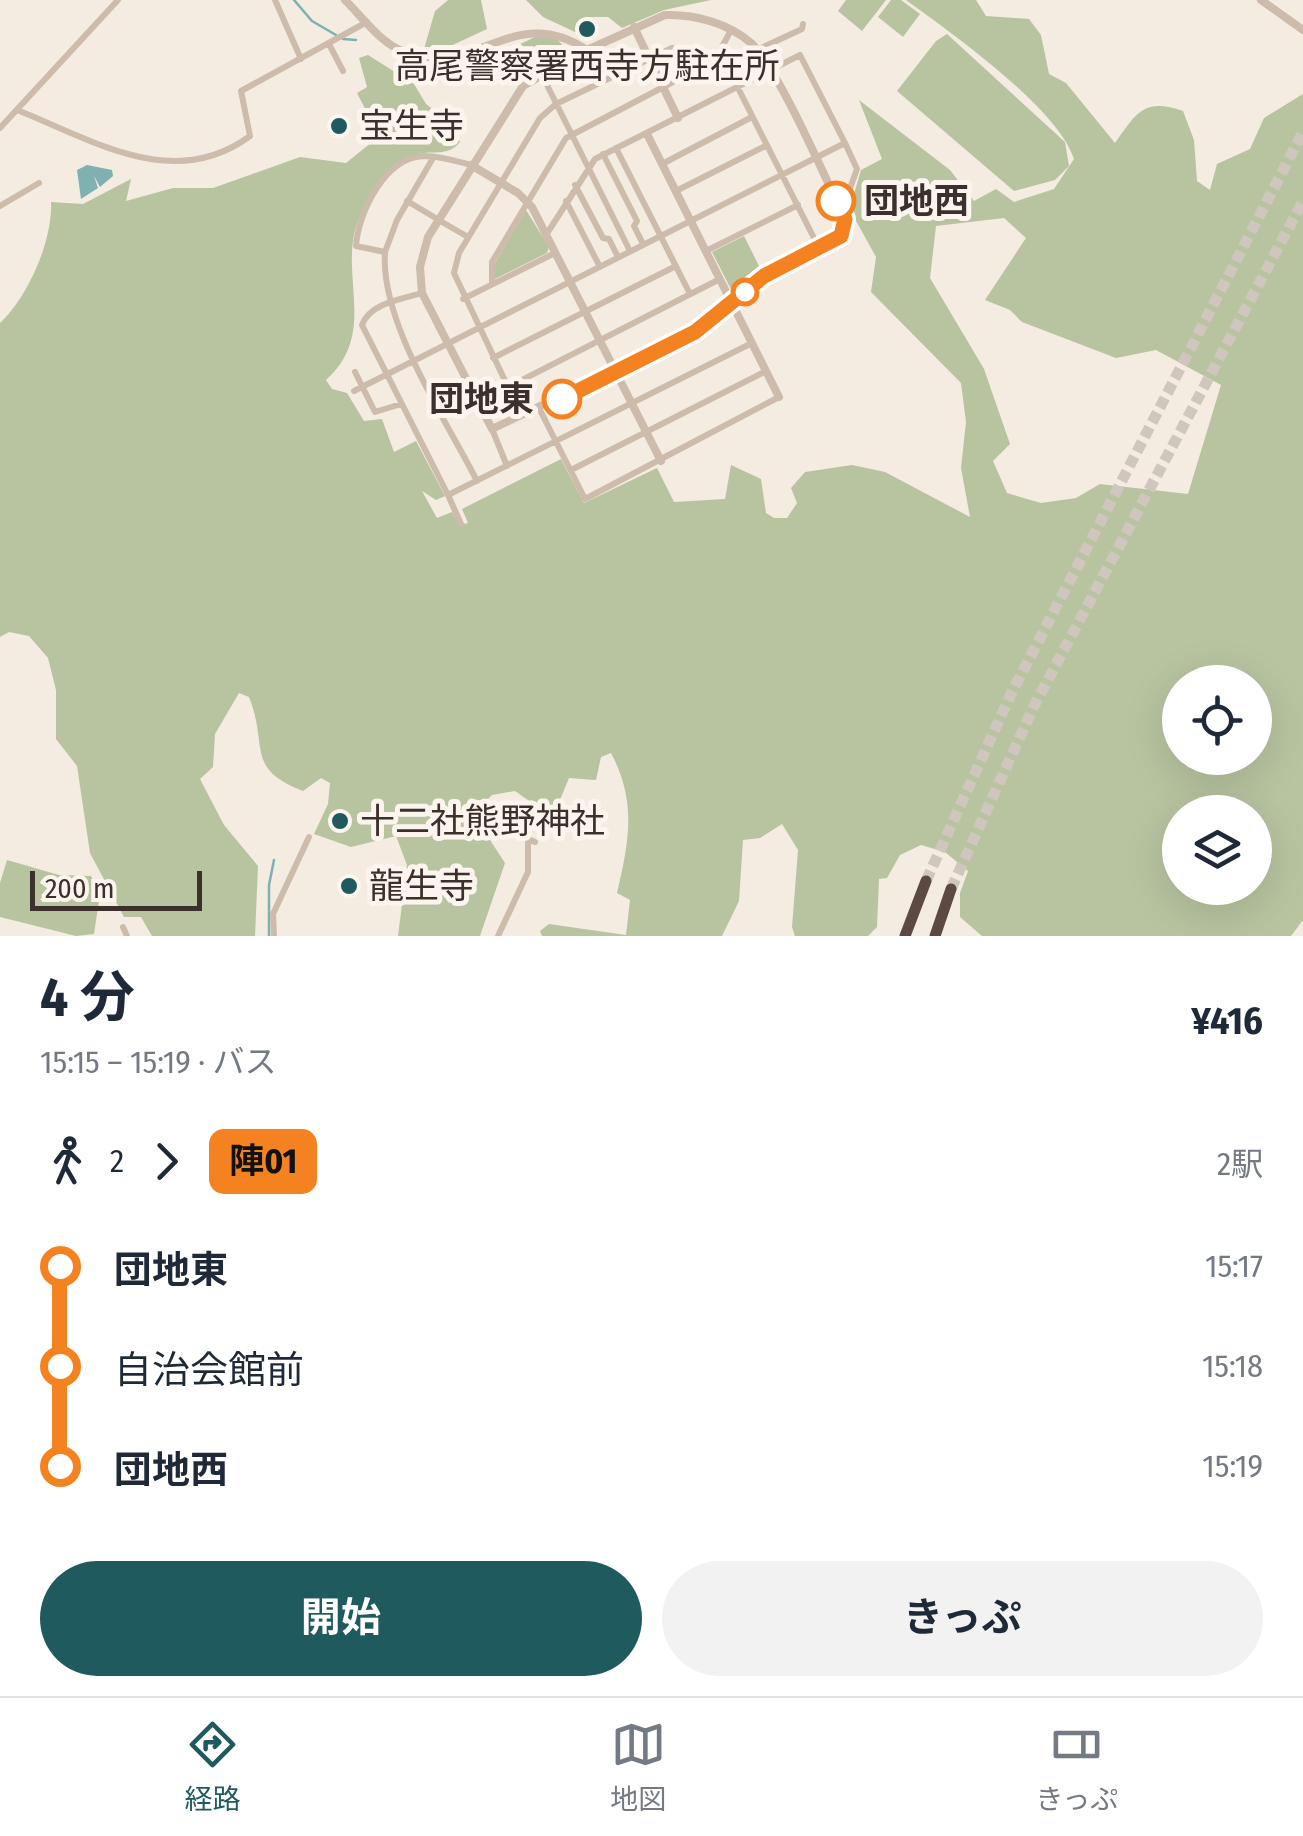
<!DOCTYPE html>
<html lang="ja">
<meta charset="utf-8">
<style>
body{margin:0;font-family:"Fira Sans Condensed","Noto Sans JP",sans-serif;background:#f2f2f3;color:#1f2937;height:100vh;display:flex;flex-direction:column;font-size:38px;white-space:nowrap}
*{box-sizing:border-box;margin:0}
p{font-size:32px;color:#747a83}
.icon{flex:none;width:55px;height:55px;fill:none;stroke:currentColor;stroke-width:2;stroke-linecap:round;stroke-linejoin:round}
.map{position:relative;height:936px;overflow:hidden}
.sheet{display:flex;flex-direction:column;background:#fff;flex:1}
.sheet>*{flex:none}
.badge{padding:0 20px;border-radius:15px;font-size:35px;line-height:65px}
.fabs{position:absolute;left:1162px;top:665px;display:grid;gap:20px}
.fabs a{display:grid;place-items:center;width:110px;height:110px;border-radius:50%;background:#fff;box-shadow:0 10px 40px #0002;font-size:50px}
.scale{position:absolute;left:30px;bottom:25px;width:172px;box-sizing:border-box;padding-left:10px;border:5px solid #3b302b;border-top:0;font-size:28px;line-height:35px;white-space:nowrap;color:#3b302b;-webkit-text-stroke:8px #fbf5ee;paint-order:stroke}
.map>.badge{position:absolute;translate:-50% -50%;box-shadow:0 0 0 5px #fff}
.legs{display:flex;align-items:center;gap:15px;height:110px;padding:0 40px;font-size:32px}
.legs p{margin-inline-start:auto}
.overview{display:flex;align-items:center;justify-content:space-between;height:170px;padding:0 40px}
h1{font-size:55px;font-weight:700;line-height:75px}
.button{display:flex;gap:20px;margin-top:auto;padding:20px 40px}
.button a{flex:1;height:115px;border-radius:60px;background:#1f5a5e;color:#fff;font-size:40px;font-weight:700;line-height:115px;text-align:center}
.button a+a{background:#f2f2f3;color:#1f2937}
ul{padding:0 40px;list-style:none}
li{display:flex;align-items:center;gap:35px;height:100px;font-size:38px}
li i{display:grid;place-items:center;width:15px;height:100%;margin:0 12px;background:currentColor}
li i::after{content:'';width:25px;height:25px;margin:-12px;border:8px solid;border-radius:50%;background:#fff}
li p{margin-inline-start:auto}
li:first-child i{background:linear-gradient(#0000 50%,currentColor 0)}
li:last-child i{background:linear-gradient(currentColor 50%,#0000 0)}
.tabs{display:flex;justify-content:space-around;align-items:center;height:140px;border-top:2px solid #e0e1e3;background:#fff;font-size:28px;color:#747a83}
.tabs a{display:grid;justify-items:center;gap:5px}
.tabs .current{color:#1f5a5e}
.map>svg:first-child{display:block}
</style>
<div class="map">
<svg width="1303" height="936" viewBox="0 0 1303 936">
<rect width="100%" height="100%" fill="#f4ebe1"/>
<!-- green -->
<path fill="#b8c4a0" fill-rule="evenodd" d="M448,0h33l6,29 -43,20h-20l11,-38z
M526,0h185l-47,10 -42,18 -14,-11h-22l-11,15 -32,-15z
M846,0h40l-24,31 -24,-20z
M891,0h10l19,14 -17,23 -25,-20z
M906,0h70l10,16 43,3 12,16 8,39 17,9 49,60c21,-29 28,-46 68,-32l11,29 3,41 13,9 7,-26 33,-15 14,-31 39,-24v826l-12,16h-309l-22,-19v-24l8,-22 -23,-19 -24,-7 -21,10 -13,23 -8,1 -2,48 -9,9h-73l-3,-9 6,-77 -16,-26 -22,14 -17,2 -4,61 -17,35h-180l-2,-5 9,-7 77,11 4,-35 -13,-7c12,-52 20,-91 -6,-140l-10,4 -5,23 -27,-2 -21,51 -20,-29 -13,-9 -23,4 -19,19 32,49 -25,73h-82l9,-71 -11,-29 -45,11 -37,-13 14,-30 2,-21 -9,-5 -18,13c-59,-23 -34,-44 -54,-94l-10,-4 -24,41 -2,33 -13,12 24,46 34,41 -3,70h-103l-11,-19h-17l-34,-64 -13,-87 -21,-27v-49l-8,-32 -19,-22 -20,-4 -9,5v-314c28,-26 53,-83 51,-121l32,2 48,-25 -5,22 47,-13h40l87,-31 46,6 51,-41 -23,4 -17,-33 10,-6 -8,-29 9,-3 46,29 12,20 26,21 8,17c-12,15 -26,8 -42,12 -29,6 -45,36 -57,60 -27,56 20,117 -35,166l6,9 15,4 17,28 18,-2 12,33 22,-11 29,55 -9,4 -14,-9 15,27 15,-6 7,13 9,-2 -6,-14 99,-50 23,44 73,-35 17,34 51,-3 6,-34 30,14 5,34 8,5h13l10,-15 -6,-15 14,-16 47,-7 33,7 85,45 -9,-49 5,-46 -5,-39 -90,-91 5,-35 -32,-58 10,-5 7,-24 21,-11 -23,-59 91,70 24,31 22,-12 18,13 40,-13 20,-30c-16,-51 -124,-127 -168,-159zM1004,218l22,20 -41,62 25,10 12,12 94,36 40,-8 65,35 -33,109 -88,-10 -24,14 -35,5 -34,-10 -14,-32 17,-17 -26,-75 -54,-91 6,-52zM1180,682h75v76h-75zM1180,812h75v76h-75z
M541,34l14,3 13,14 -40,23 -16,-26z
M947,34l118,108 4,24 -14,14 -41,11 -117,-100 39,-50z
M673,52l32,7 -1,4 -40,17 -8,-17z
M526,210l23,37 -2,6 -52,26v-16z
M744,236l17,34 -28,23 -21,-41z
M7,860l52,15 32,1 9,18 -6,40 -18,2 -76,-19v-34z"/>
<!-- water -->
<path fill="#7fb0b2" d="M87,165l25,5 1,6 -13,11 -6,-11 4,12 -17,11 -4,-29z"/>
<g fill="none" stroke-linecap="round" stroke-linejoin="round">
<!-- stream -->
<path stroke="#7fb0b2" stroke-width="2.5" d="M294,0l18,21 24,14
M343,39l13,1
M269,936v-51l5,-25"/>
<!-- motorway-tunnel -->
<path stroke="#cfc6bd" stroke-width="11" stroke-dasharray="11 5.5" stroke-linecap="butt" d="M926,881l85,-187 292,-562
M951,889l83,-183 269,-505"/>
<!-- minor -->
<path stroke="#cdbbac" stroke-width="6" d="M275,0l26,59
M329,44l14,27
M757,50l45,-21 1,-5
M542,75l88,176
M17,110c74,29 156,83 233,26l-9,-45 126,-69
M0,128l118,-128
M616,148l74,146
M603,154l34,67 -3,5 9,18
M662,164l90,-47
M471,165c-14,-4 -32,-9 -47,-9 -39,1 -66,57 -68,90l29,6c-5,70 60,166 92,229
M575,185l28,53 6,1 9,18
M676,191l91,-46
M834,198l15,-7 8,-22 -12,-26
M407,201l27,16
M566,201l34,66
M0,206l39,-23
M442,222l26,15
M706,251l92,-46
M385,252l12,-32 36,-62
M720,279l-212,108 -54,-114 5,-20 81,-135 16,-14 116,-56 43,12 18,18 85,168
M492,284v-22l74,-124 149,-78 16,-30
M422,293c-20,6 -52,10 -60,32l86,170 304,-152
M463,299l92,-46
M493,358l183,-92
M355,372l20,40 26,-8
M354,391l491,-248 -45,-88 -205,104 -49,76
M540,410l45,89 194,-102
M492,429l15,37
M571,470l195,-99
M448,495l13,29
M123,927l4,9
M274,936l-1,-22 36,-77
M498,936l30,-64v-33l7,3"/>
<!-- tertiary -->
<path stroke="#cdbbac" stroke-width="8" d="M345,0c17,17 35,42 57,51 72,31 110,-51 185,-1
M1261,0l42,30
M665,15c29,-1 63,8 86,28 27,25 75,137 94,176v11l-80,46 -70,56 -203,97 -70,-136 -2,-26 8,-30 95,-151 64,-36z
M634,27l44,91
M647,134l132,263
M471,165l47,28 14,14 129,254"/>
<!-- motorway -->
<path stroke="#5c4a42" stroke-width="11" d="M905,936l21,-55
M935,936l16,-47"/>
</g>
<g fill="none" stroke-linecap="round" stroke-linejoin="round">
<defs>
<path id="line-1" d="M562,399l133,-67 69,-56 77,-40 4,-17 -9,-18"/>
</defs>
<!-- line-1 casing -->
<use href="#line-1" stroke="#fff" stroke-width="22"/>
<!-- line-1 -->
<use href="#line-1" stroke="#f58220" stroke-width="15"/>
</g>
<!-- markers -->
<g fill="#1f5a5e" stroke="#fbf5ee" stroke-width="4">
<circle cx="587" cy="29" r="10"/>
<circle cx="339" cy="126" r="10"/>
<circle cx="340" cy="821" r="10"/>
<circle cx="349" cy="886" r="10"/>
</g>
<g fill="#fff" stroke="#f58220" stroke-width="5">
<circle cx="836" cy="201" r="18"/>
<circle cx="745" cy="292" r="12"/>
<circle cx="562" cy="399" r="18"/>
</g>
<g text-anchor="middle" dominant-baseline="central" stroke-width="10" stroke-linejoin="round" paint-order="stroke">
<!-- poi labels -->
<g font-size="35" fill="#3b302b" stroke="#fbf5ee" text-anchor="start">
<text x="587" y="66" text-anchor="middle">高尾警察署西寺方駐在所</text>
<text x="359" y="126">宝生寺</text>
<text x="360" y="821">十二社熊野神社</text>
<text x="369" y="886">龍生寺</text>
</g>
<!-- stop labels -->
<g font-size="35" font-weight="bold" fill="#3b302b" stroke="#fbf5ee" text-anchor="start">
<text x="864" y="201">団地西</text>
<text x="534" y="399" text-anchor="end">団地東</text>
</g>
</g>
</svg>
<div class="fabs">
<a><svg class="icon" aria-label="locate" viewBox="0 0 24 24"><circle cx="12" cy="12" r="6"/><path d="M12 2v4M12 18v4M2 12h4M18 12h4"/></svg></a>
<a><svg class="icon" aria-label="layers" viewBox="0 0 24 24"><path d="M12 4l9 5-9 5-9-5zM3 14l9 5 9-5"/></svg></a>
</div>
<div class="scale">200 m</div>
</div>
<section class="sheet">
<div class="overview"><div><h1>4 分</h1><p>15:15 – 15:19 · バス</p></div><b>¥416</b></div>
<div class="legs"><svg class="icon" aria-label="walk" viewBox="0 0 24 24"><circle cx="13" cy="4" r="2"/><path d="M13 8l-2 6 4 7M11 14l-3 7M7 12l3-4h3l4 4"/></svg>2<svg class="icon" aria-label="forward" viewBox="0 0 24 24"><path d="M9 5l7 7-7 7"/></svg><b class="badge" style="background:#f58220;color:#111">陣01</b><p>2駅</p></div>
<ul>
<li><i style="color:#f58220"></i><b>団地東</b><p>15:17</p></li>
<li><i style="color:#f58220"></i><span>自治会館前</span><p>15:18</p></li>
<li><i style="color:#f58220"></i><b>団地西</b><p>15:19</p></li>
</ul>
<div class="button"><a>開始</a><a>きっぷ</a></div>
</section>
<nav class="tabs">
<a class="current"><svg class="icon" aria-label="directions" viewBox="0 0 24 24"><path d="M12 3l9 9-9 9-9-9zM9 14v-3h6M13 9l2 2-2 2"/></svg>経路</a>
<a><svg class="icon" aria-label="map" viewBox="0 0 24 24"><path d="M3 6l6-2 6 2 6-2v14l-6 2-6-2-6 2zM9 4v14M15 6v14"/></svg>地図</a>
<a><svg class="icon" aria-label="tickets" viewBox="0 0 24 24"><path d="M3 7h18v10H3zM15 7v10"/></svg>きっぷ</a>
</nav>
